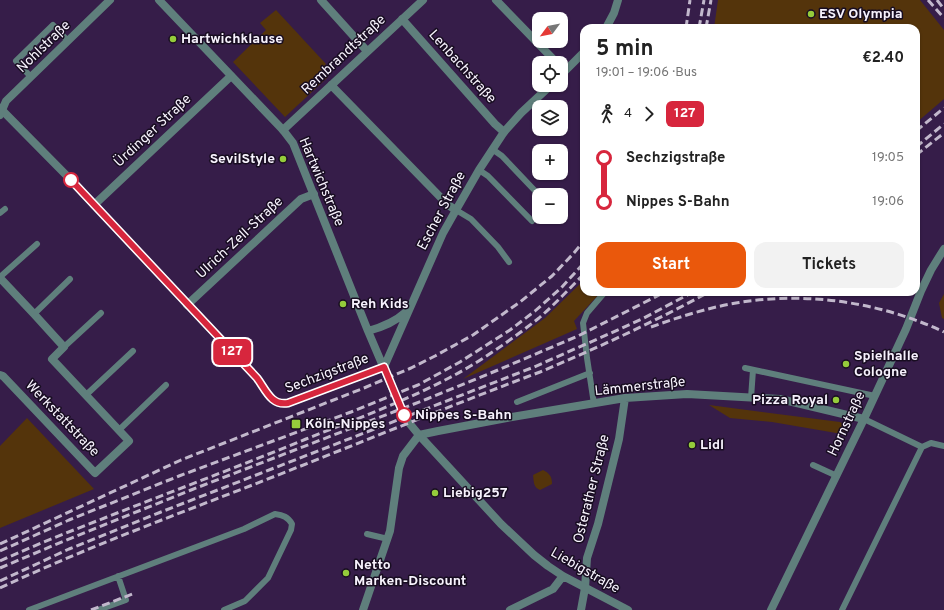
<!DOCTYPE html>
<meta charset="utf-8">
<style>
body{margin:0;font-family:Overpass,sans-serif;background:#f2f2f2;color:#222;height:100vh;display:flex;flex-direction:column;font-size:15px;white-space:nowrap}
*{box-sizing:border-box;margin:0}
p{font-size:13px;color:#767676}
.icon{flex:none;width:22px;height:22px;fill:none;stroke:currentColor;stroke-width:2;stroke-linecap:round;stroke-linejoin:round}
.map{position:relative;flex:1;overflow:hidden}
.sheet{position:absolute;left:580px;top:24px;width:340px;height:272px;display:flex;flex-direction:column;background:#fff;border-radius:12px;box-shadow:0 1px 3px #0004}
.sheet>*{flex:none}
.badge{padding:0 8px;border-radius:6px;font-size:14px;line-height:26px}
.needle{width:26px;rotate:238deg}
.tools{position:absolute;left:532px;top:12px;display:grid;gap:8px}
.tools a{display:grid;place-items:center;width:36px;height:36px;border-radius:8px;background:#fff;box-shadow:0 1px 3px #0004;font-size:20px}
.map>.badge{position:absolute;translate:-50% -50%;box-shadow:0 0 0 2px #fff}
.legs{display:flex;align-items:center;gap:6px;height:44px;padding:0 16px;font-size:13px}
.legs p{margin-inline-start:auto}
.head{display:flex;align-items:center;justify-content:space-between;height:68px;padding:0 16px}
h1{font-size:22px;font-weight:700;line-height:30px}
.action{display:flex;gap:8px;margin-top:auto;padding:8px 16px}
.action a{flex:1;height:46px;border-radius:12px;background:#ea580c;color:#fff;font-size:16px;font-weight:700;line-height:46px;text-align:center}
.action a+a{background:#f2f2f2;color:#222}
ul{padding:0 16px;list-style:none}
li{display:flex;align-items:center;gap:14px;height:44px;font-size:15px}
li i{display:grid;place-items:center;width:6px;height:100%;margin:0 5px;background:currentColor}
li i::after{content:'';width:10px;height:10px;margin:-5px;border:3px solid;border-radius:50%;background:#fff}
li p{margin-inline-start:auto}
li:first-child i{background:linear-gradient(#0000 50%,currentColor 0)}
li:last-child i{background:linear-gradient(currentColor 50%,#0000 0)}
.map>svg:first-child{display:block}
</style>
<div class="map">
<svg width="944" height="610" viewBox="0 0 944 610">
<rect width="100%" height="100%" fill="#361d49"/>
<!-- green -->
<path fill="#54340b" d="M718,0h202l24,30v69l-28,24v-95h-202z
M276,10l50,54 -5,5 7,8 -43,40 -52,-55 33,-32 -6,-7z
M584,280v12h17l-27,29 3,8 -114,50 82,-61z
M944,294v25l-2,-1 -3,-15z
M709,405l131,17 5,3 1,3 -2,6h-2l-70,-12 -42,-4z
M27,418l67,71 -94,39v-82z
M543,470c6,3 9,6 9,14l-12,6c-7,-3 -6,-8 -7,-15z"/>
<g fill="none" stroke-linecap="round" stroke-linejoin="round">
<!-- service -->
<path stroke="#5f7f7c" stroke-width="6" d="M31,77l-15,-16 37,-36 15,16
M492,149l10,7 37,39
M479,170l9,6 44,45 7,-7
M456,210l15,9 27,28 11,15
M0,213l5,-4
M0,277l37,-33
M34,314l36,-35
M64,347l37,-34
M745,368l130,28
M86,395l47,-44
M751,398l2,-28
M517,402l73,-29
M594,404l-7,-46 -4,-35 4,-10 18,-21
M864,419l58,28
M119,430l47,-45
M813,465l24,11
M367,534l21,5
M29,610l215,-81 31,-15c8,1 13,3 17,10l-1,6 -23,48 -23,23 -21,9
M98,610l28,-10 -8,-24
M842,610l80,-163 9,-4 13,3"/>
<!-- minor -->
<path stroke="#5f7f7c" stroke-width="8" d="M321,0l46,51
M496,0l61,63
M402,19l93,105 9,8
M331,85l117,120 8,5
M0,115l6,-14 104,-101
M283,130l140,-130
M94,205l137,-129
M0,278l34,36 30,33 -12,12 77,82 -34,32 -92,-97 -3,-1
M187,305l114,-106 13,-5
M419,435l19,-4 74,-14 113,-19 62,-4 93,5 84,20
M581,610l4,-22 2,-30 11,-34 21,-85 6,-41"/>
<!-- tertiary -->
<path stroke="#5f7f7c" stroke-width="8" d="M159,0l124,130 10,13 75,188 37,87 14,17 82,89 33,31 14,11 15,10 65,34
M606,28l8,-15 4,-13
M561,75l23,-23
M0,108l71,72 186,198c9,12 14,28 31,25l96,-36
M368,331c15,-4 27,-9 38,-19
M384,367l59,-134 13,-23 23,-40 25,-38 17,-19 30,-28
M363,610l27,-79 9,-63 4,-12 16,-21
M510,610l43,-21 10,-13
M771,610l93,-191 42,-90 15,-38 10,-21 13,-21"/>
<!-- rail -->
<path stroke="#c2b8cc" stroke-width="3" stroke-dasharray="8 4" stroke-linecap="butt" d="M928,0l16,18
M937,0l7,9
M686,28l4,-28
M699,28l5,-28
M706,28l5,-28
M916,131l28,-23
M916,147l28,-23
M916,155l28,-22
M651,327c28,-10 56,-19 85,-24 70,-12 144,-1 208,29
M0,544l181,-84 183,-72 47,-20 24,-12 38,-21 47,-33 32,-26 21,-22 11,-13
M0,551l69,-31 110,-44 172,-64 67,-27 42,-23 50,-32 25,-19 26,-23 23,-25
M0,561c35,-16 71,-30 107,-44 66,-26 133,-51 199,-78 48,-19 97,-37 143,-61 31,-16 62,-38 90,-60 16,-14 30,-29 45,-44
M0,568l64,-27 127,-51 236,-91 71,-29 80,-34 87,-44
M0,581l69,-32 92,-37 373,-145 77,-34 33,-15 49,-26
M0,588c83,-39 170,-71 255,-104 95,-37 189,-76 285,-112 57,-24 114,-50 169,-80
M91,610l44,-17"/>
</g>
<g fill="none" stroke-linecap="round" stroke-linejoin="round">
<defs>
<path id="line-1" d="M71,180l186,198c9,12 14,28 31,25l96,-36 20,48"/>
</defs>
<!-- line-1 casing -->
<use href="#line-1" stroke="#fff" stroke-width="9"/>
<!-- line-1 -->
<use href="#line-1" stroke="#d7263d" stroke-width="6"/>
</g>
<!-- markers -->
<g fill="#95cc3b" stroke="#180d21" stroke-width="1.5">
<circle cx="811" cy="14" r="4"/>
<circle cx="173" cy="39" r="4"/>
<circle cx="283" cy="159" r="4"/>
<circle cx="343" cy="304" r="4"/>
<circle cx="846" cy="364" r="4"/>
<circle cx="836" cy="400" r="4"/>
<rect x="291" y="419" width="10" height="10" rx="2"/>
<circle cx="692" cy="445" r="4"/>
<circle cx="435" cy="493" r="4"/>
<circle cx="346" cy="573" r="4"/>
</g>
<g fill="#fff" stroke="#d7263d" stroke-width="2">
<circle cx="71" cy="180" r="7"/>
<circle cx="404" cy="415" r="7"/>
</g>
<g text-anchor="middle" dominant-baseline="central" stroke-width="3" stroke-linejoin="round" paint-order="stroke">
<!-- poi labels -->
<g font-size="14" font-weight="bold" fill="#f7f2fd" stroke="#180d21" text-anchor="start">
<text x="819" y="14">ESV Olympia</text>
<text x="181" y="39">Hartwichklause</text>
<text x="275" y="159" text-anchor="end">SevilStyle</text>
<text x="351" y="304">Reh Kids</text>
<text x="854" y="356">Spielhalle<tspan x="854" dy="16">Cologne</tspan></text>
<text x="828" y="400" text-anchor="end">Pizza Royal</text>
<text x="305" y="424">Köln-Nippes</text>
<text x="700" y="445">Lidl</text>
<text x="443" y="493">Liebig257</text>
<text x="354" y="565">Netto<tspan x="354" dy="16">Marken-Discount</tspan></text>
</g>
<!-- street labels -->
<g font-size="14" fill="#f7f2fd" stroke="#180d21">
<text transform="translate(44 47) rotate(-44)">Nohlstraße</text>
<text transform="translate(344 55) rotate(-43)">Rembrandtstraße</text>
<text transform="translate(462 67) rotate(48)">Lenbachstraße</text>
<text transform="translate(153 131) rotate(-43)">Ürdinger Straße</text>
<text transform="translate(321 182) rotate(67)">Hartwichstraße</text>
<text transform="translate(442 211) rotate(-62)">Escher Straße</text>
<text transform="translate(240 238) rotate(-43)">Ulrich-Zell-Straße</text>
<text transform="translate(327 374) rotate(-21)">Sechzigstraße</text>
<text transform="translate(640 387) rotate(-6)">Lämmerstraße</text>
<text transform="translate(62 419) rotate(46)">Werkstattstraße</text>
<text transform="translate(847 424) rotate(-65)">Hornstraße</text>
<text transform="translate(592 489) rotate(-76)">Osterather Straße</text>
<text transform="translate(585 571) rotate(30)">Liebigstraße</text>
</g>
<!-- stop labels -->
<g font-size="14" font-weight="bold" fill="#f7f2fd" stroke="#180d21" text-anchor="start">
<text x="415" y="415">Nippes S-Bahn</text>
</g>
</g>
</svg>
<div class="tools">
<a><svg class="needle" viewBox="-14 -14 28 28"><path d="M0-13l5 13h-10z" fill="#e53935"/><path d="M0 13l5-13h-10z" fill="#767676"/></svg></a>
<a><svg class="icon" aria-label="locate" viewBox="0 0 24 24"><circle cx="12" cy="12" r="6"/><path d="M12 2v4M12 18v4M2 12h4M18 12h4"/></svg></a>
<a><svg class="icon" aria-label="layers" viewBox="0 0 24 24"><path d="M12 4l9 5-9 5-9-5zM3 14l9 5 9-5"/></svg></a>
<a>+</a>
<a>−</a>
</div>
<b class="badge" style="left:232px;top:352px;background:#d7263d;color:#fff">127</b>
<section class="sheet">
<div class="head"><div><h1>5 min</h1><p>19:01 – 19:06 · Bus</p></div><b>€2.40</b></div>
<div class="legs"><svg class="icon" aria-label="walk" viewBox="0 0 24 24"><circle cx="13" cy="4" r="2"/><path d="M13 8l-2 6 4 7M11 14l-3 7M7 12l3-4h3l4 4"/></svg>4<svg class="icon" aria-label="forward" viewBox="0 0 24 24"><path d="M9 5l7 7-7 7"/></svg><b class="badge" style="background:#d7263d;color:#fff">127</b></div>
<ul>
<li><i style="color:#d7263d"></i><b>Sechzigstraße</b><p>19:05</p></li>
<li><i style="color:#d7263d"></i><b>Nippes S-Bahn</b><p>19:06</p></li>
</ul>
<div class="action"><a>Start</a><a>Tickets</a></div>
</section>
</div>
